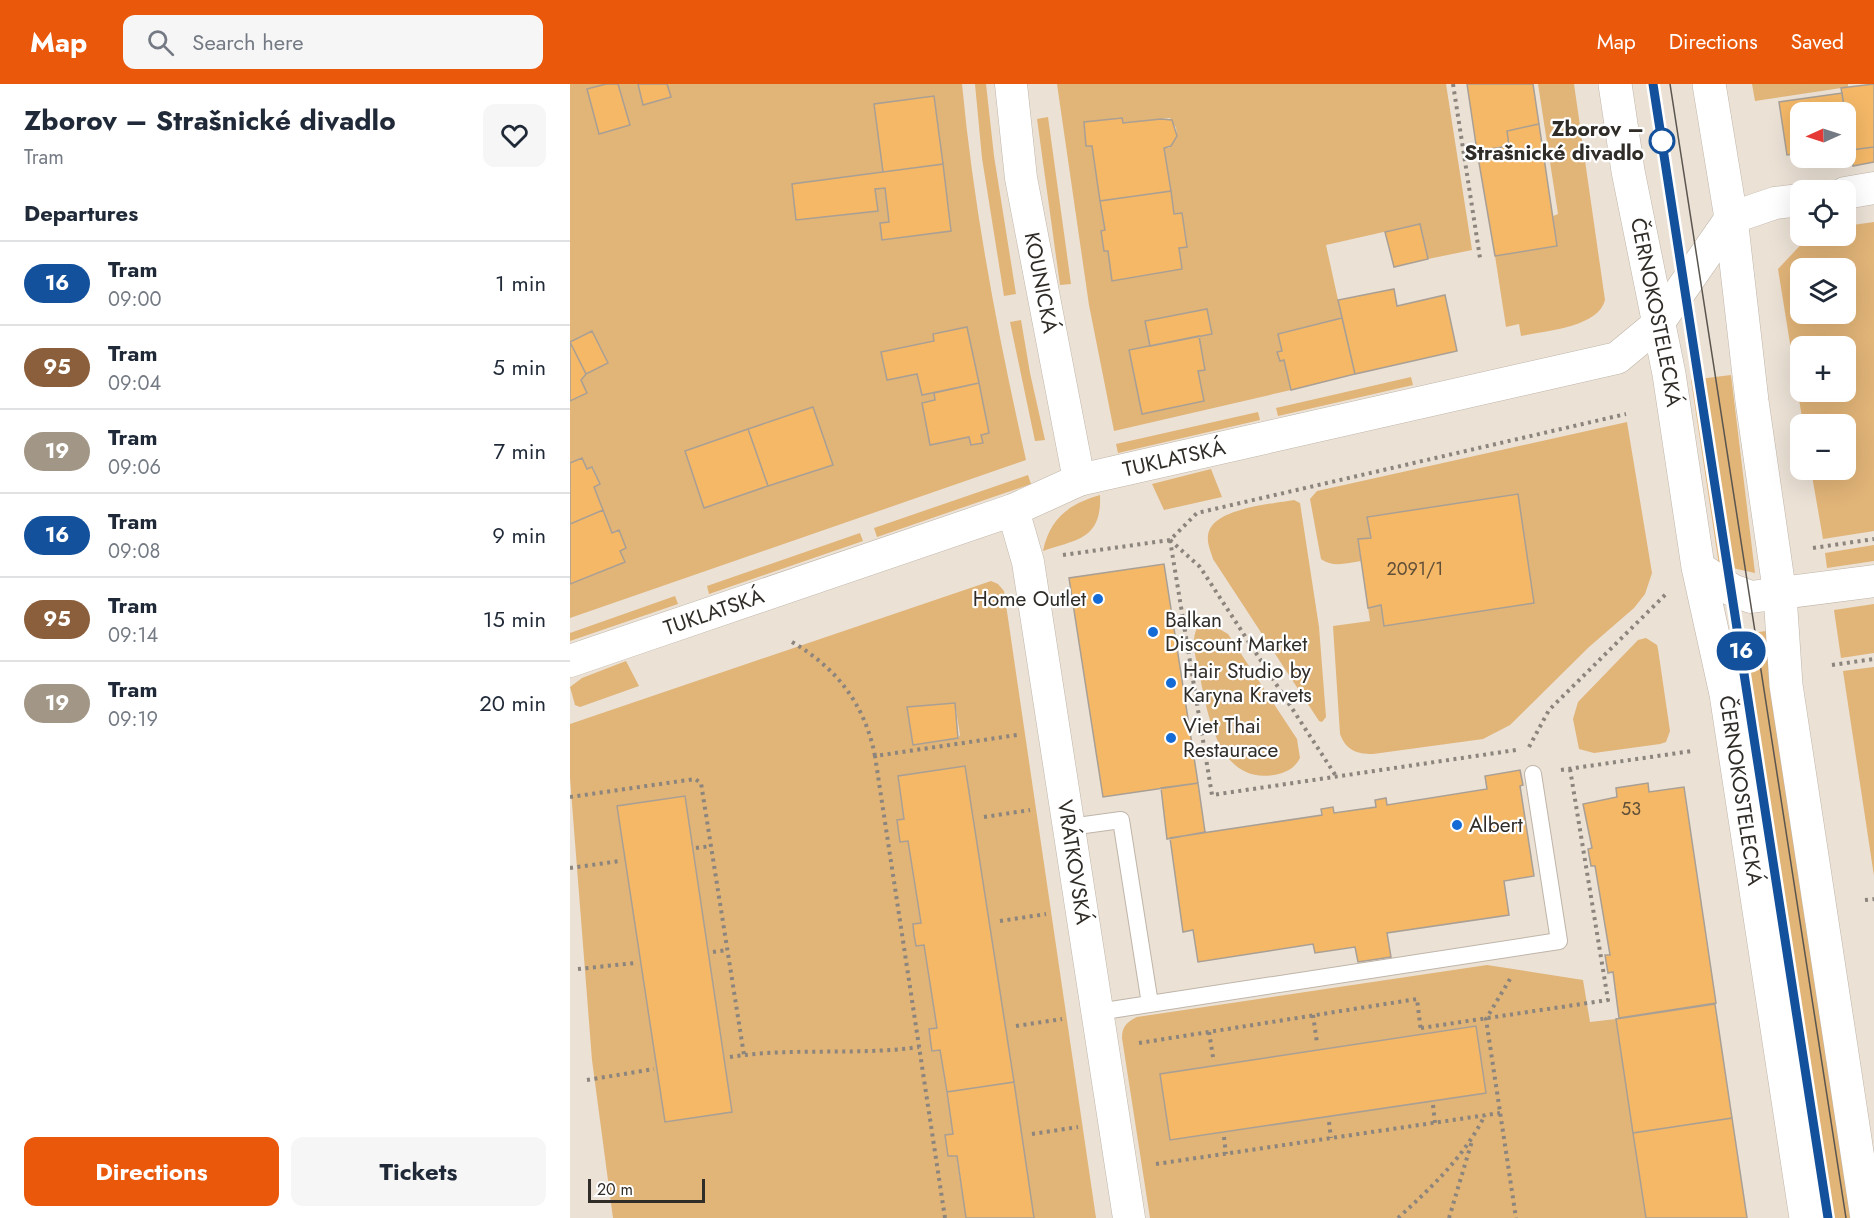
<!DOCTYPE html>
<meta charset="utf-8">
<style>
body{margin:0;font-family:Jost,sans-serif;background:#f6f6f7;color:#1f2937;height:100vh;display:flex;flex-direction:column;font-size:22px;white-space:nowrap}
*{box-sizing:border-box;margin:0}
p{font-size:20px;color:#747a83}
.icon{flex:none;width:33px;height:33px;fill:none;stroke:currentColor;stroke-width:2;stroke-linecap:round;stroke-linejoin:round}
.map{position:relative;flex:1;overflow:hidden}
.drawer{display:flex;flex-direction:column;background:#fff;width:570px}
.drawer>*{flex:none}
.badge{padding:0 12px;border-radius:20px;font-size:21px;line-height:39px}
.needle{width:39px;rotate:267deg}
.fabs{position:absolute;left:1220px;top:18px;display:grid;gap:12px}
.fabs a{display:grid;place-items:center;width:66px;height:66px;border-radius:12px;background:#fff;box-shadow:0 6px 24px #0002;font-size:30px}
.scale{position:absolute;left:18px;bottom:15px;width:117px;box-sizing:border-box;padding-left:6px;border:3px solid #302c28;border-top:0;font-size:16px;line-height:21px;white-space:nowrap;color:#302c28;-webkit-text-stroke:4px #fff;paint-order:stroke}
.map>.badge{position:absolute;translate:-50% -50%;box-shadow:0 0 0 3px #fff}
h2{padding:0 24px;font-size:22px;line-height:54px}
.round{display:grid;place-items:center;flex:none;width:63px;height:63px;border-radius:12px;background:#f6f6f7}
.headline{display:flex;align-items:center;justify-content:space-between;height:102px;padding:0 24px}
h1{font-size:28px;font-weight:700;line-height:45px}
.cta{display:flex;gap:12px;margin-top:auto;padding:12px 24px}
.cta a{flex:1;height:69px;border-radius:12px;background:#ea580c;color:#fff;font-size:24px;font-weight:700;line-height:69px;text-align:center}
.cta a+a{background:#f6f6f7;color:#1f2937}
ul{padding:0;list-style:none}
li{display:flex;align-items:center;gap:18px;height:84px;padding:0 24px;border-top:2px solid #e0e1e3}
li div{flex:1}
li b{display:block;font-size:22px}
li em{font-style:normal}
li .badge{min-width:66px;font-weight:700;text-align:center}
header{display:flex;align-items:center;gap:36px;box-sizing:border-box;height:84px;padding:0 30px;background:#ea580c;color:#fff}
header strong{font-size:28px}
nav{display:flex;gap:33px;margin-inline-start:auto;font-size:21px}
.search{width:420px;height:54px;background:#f6f6f7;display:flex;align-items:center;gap:15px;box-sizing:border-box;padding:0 21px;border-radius:12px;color:#747a83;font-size:22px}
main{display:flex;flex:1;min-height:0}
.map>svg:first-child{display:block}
</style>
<header>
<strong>Map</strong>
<div class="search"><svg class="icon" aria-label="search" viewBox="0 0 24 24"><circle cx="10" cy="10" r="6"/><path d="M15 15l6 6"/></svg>Search here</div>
<nav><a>Map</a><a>Directions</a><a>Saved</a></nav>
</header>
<main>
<section class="drawer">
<div class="headline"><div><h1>Zborov – Strašnické divadlo</h1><p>Tram</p></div><a class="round"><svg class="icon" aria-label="heart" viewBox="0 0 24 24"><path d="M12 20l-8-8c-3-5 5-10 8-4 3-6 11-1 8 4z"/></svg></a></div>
<h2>Departures</h2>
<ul>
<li><span class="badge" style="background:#13519c;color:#fff">16</span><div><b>Tram</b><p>09:00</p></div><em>1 min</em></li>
<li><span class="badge" style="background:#8b5e3c;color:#fff">95</span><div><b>Tram</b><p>09:04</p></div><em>5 min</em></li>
<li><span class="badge" style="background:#a29786;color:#fff">19</span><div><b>Tram</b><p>09:06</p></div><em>7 min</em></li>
<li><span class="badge" style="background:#13519c;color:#fff">16</span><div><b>Tram</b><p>09:08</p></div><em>9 min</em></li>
<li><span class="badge" style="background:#8b5e3c;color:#fff">95</span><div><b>Tram</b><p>09:14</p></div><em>15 min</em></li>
<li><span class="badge" style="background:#a29786;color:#fff">19</span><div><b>Tram</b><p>09:19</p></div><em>20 min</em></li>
</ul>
<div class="cta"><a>Directions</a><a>Tickets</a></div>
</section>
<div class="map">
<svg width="1304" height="1134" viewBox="0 0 1304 1134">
<rect width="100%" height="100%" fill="#ebe1d5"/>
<!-- green -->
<path fill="#e1b478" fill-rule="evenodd" d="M0,0h36l-19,5 12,44 31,-8 -12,-41h344c12,127 36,251 64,376l-456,158v-34l55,-22 -5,-11 6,-3 -7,-18 -7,3 -18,-46 6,-3 -7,-17 -6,2 -6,-11 -11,5v-62l17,-8 -6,-13 5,-6 22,-12 -16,-31 -22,11zM364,12l17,135 -68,9 -3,-17 9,-1 -4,-34 -10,1 2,22 -81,9 -4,-36 91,-12 -9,-68zM397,243l22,105 -8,3 2,8 -12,2 -2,-8 -34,-37 -1,-7 -12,2 -5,-21 -30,6 -6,-28 53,-11v-7zM115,367l148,13 -129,44z
M405,0h11l8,72 22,138 -12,2 -22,-138z
M487,0h389l26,166 -44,9 -9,-35 -93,21 16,73 -64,16 4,17 -5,1 3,9 4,-1 7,30 -177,41 -25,-126zM552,34l1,5 47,-5 6,10 1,8 -8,12h-5l10,66 8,-1 5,33 -8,2 3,21 -70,11 -4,-29 -4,-1 -3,-19 4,-1 -13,-84h-6l-2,-23zM637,225l5,24 -13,3 6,34 -7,1 -48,-25 -5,-25z
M968,0h36l31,216c-6,27 -60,31 -84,36l-2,-12 -13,3 -11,-71 62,-10 -4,-30 5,-2z
M1182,0h96v3l-93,14z
M478,33l23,167 -11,1 -23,-166z
M1304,138v309l-51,8 -12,-69h34v-46h-42l-25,-155 31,-33h36v-10zM1230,184h45v46h-45zM1230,262h45v46h-45z
M451,236l9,53 15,67 -10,1 -25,-119z
M1161,291l24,198 -36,-8 -28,-185z
M841,293l2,8 -135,31 -2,-8z
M688,328l2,8 -142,33 -2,-9z
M1057,338l25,151 -7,21 -11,14 -45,39 -79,78 -27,14 -110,15c-17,0 -27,-4 -33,-20l-7,-108 37,-5 -2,-13 13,-3 3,21 134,-132 -151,23 4,21 -13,2 3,21c-14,2 -28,7 -40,-2l-11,-60 7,-8z
M641,385l11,28 -58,13 -12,-26z
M458,391l3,9 -154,53 -3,-9z
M530,411c2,44 -22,44 -57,56 7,-33 26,-47 57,-56z
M724,416l6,3 19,124 7,90 -4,5 -3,-1 -106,-162c-2,-7 -6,-15 -5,-23 2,-28 65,-32 86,-36z
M290,449l3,8 -154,53 -2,-8z
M1304,461v16l-47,7 -2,-15z
M421,497l7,3 6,7 92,627h-62l-69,-451 -57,74 58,377h-353l-21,-158 -22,-282v-54zM385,619l5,32 -2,3 -45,7 -6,-38zM115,712l47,316 -66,10z
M105,512l3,8 -108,37v-8z
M1304,520v49l-33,5 -7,-48z
M634,541l12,2 12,7 69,105 3,19c-5,10 -14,15 -26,17 -55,9 -66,-59 -74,-98 -3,-15 -10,-35 -3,-49z
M1196,547l89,587h-36l-88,-582z
M1076,554l11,7 1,4 12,82 -4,11 -6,2 -66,9 -15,-4 -6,-30 5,-17 60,-62z
M56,577l13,25 -59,21 -5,-2 -5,-18 12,-9z
M1304,583v209l-31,-205z
M917,881l96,15 7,42 26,-3 30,199h-496l-28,-180c0,-12 5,-16 15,-21zM905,942l10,67 -315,47 -10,-66z"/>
<!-- building -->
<path fill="#f4b867" stroke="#a99f94" stroke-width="1.5" d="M36,0h12l12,41 -31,9 -12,-45z
M68,0h29l4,13 -28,8z
M897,0h66l6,40 -32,7 2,15 -32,5z
M1304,0v63l-23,3 -10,-62z
M1272,9l3,19h-45v41l-13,2 -8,-53z
M364,12l9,68 -60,8 -9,-68z
M552,34l1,5 38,-4 11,1 5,16 -6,10 -7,2 7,43 -71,10 -8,-55h-6l-2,-24z
M969,40l18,122 -62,10 -18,-105 32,-5 -2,-15z
M1304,63v15l-21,4 -2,-16z
M373,80l8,67 -69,9 -2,-17 9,-1 -4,-34 -10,1 3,22 -82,9 -4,-36z
M601,107l3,23 8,-1 5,34 -8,1 3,21 -70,12 -4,-30h-4l-3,-20 4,-1 -5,-29z
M850,140l8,35 -34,8 -9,-35z
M824,205l3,17 48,-11 12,56 -102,23 -17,-74z
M637,225l5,25 -62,12 -5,-25z
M772,234l13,56 -64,16 -7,-30 -4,1 -3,-9 5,-1 -4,-17z
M397,243l12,56 -57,12 -5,-21 -30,6 -6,-28 53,-11 -1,-7z
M22,247l16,32 -22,11 -16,-32z
M629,252l6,34 -7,1 6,30 -62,13 -13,-64z
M0,258l16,32 -5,6 6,13 -17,8z
M409,299l10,50 -8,2 2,8 -12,2 -2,-8 -39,8 -8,-42 13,-3 -1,-7z
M243,323l20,58 -65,21 -20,-57z
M178,345l20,57 -64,22 -19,-57z
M12,374l5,11 5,-2 8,17 -6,3 9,23 -33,14v-61z
M948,410l16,109 -150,23 -3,-21 -13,3 -10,-69 13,-1 -4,-21z
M33,426l9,23 7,-3 7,18 -6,3 5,11 -55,22v-60z
M594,480l34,219 -95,14 -34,-219z
M385,619l3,35 -45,7 -6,-38z
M395,682l49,316 -67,10 -7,-42 -8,1 -1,-6 -2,-16 8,-1 -13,-83 -8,1 -2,-11 -1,-11 8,-1 -13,-82 -8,1 -3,-22 7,-1 -6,-43z
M950,686l3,15 -3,1 14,90 -30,5 5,34 -122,18 4,24 -33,5 -3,-15 -40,6 -2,-9 -115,18 -5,-32 -10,2 -13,-94 152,-23 -1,-6 12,-2 1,6 42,-6 -1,-7 11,-2 1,7 100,-16 -2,-13z
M628,699l7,49 -38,7 -6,-51z
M1078,699l1,9 35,-5 32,216 -97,15 -6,-46 -5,1 -3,-18h5l-15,-89h-4l-3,-17 4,-1 -9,-44 34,-7 -1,-9z
M115,712l47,316 -67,10 -48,-316z
M1145,920l17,114 -99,15 -17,-114z
M906,942l10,67 -316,47 -10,-66z
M444,998l20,136h-68l-9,-62h-9l-3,-21 8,-1 -6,-42z
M1162,1034l15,100h-101l-13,-85z"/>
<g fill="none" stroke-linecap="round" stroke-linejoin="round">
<defs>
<path id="lane" d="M500,743l51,-7 29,184
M528,928l461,-71 -26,-167"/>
<g id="street">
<path id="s1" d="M441,0l10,94 58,302"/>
<path d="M1275,109l29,-5"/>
<path id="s2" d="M443,426l15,52 101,656"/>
<path d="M1128,483l34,23 19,7 123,-16"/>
<path id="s3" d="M0,577l443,-151 66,-30 538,-122 40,-33 74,-107 44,-15 25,-3"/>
</g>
<g id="secondary">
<path id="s4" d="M1045,0l13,87 41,203 29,193 28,127 80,524"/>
<path d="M1139,0l22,134 21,183 28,194 6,90 81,533"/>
</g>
</defs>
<!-- lane casing -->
<use href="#lane" stroke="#bfb5a9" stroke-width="18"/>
<!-- street casing -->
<use href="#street" stroke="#bfb5a9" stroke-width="33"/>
<!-- secondary casing -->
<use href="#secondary" stroke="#bfb5a9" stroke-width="34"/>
<!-- path -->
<path stroke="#8c857d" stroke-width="4" stroke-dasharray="3 4.5" stroke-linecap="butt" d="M883,0l27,174
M1239,80l17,-2
M600,456l42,255 304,-45
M600,456l30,27 136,209
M1243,464l61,-9
M493,471l107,-15 27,-27 429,-99
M222,558c45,26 73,63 83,114
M1262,581l42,-6
M959,663l20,-37 118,-117
M991,686l131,-19
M0,713l125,-18 6,4 43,272
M414,733l46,-7
M126,764l15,-2
M0,784l50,-7
M1295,816l9,-1
M430,837l46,-7
M143,868l14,-2
M8,885l57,-6
M940,895l-24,40 30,199
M743,931l4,28
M446,942l46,-7
M851,944l187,-28 -38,-231
M639,948l4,25
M569,959l278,-44 4,33
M160,973c63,-10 126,-1 189,-10
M17,996l67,-11
M863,1021l2,18
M759,1038l2,16
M462,1050l46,-7
M654,1053l2,17
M586,1080l344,-51
M375,1134l-70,-462 142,-21
M828,1134c34,-31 66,-61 87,-103
M879,1134l23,-77"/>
<!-- lane -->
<use href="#lane" stroke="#fff" stroke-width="16"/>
<!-- street -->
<use href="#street" stroke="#fff" stroke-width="32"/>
<!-- secondary -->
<use href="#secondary" stroke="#fff" stroke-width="33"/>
<!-- tram -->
<path stroke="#5a554f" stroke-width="1.5" d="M1083,0l175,1134
M1100,0l176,1134"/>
</g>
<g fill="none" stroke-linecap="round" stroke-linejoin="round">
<defs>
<path id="line" d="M1083,0l175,1134"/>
</defs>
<!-- line casing -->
<use href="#line" stroke="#fff" stroke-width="14"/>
<!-- line -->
<use href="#line" stroke="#13519c" stroke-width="9"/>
</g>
<!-- markers -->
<circle fill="#fff" stroke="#13519c" stroke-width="3" cx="1092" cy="57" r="12"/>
<g fill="#156bd5" stroke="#fff" stroke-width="2">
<circle cx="528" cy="515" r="6"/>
<circle cx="583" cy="548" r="6"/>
<circle cx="601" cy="599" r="6"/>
<circle cx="601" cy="654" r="6"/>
<circle cx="887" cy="741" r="6"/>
</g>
<g text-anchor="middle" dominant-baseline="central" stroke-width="4.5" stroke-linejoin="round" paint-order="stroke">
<!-- number labels -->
<g font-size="18" fill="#614f38">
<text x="845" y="485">2091/1</text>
<text x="1061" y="725">53</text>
</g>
<!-- stop labels -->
<g font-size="21" font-weight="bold" fill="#302c28" stroke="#fff" text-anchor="end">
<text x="1074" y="45">Zborov –<tspan x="1074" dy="24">Strašnické divadlo</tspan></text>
</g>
<!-- street labels -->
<g font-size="21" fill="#302c28" stroke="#fff">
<text stroke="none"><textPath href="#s1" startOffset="201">KOUNICKÁ</textPath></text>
<text stroke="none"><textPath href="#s4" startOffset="232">ČERNOKOSTELECKÁ</textPath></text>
<text stroke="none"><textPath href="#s3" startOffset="638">TUKLATSKÁ</textPath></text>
<text stroke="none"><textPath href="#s3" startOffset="152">TUKLATSKÁ</textPath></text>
<text stroke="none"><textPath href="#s4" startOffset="718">ČERNOKOSTELECKÁ</textPath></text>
<text stroke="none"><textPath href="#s2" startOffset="358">VRÁTKOVSKÁ</textPath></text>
</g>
<!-- poi labels -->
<g font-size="21" fill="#302c28" stroke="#fff" text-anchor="start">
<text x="516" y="515" text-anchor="end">Home Outlet</text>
<text x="595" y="536">Balkan<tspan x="595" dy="24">Discount Market</tspan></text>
<text x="613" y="587">Hair Studio by<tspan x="613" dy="24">Karyna Kravets</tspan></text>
<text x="613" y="642">Viet Thai<tspan x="613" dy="24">Restaurace</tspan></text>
<text x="899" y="741">Albert</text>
</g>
</g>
</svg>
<div class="fabs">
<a><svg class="needle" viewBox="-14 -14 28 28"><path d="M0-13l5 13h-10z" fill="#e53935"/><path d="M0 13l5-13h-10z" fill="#747a83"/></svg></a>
<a><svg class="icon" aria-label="locate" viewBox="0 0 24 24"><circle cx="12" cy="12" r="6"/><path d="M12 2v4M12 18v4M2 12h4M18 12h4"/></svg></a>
<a><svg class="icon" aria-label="layers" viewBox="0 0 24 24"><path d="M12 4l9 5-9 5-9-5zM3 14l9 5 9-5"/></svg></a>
<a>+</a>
<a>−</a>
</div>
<div class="scale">20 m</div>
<b class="badge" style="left:1171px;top:567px;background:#13519c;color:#fff">16</b>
</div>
</main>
